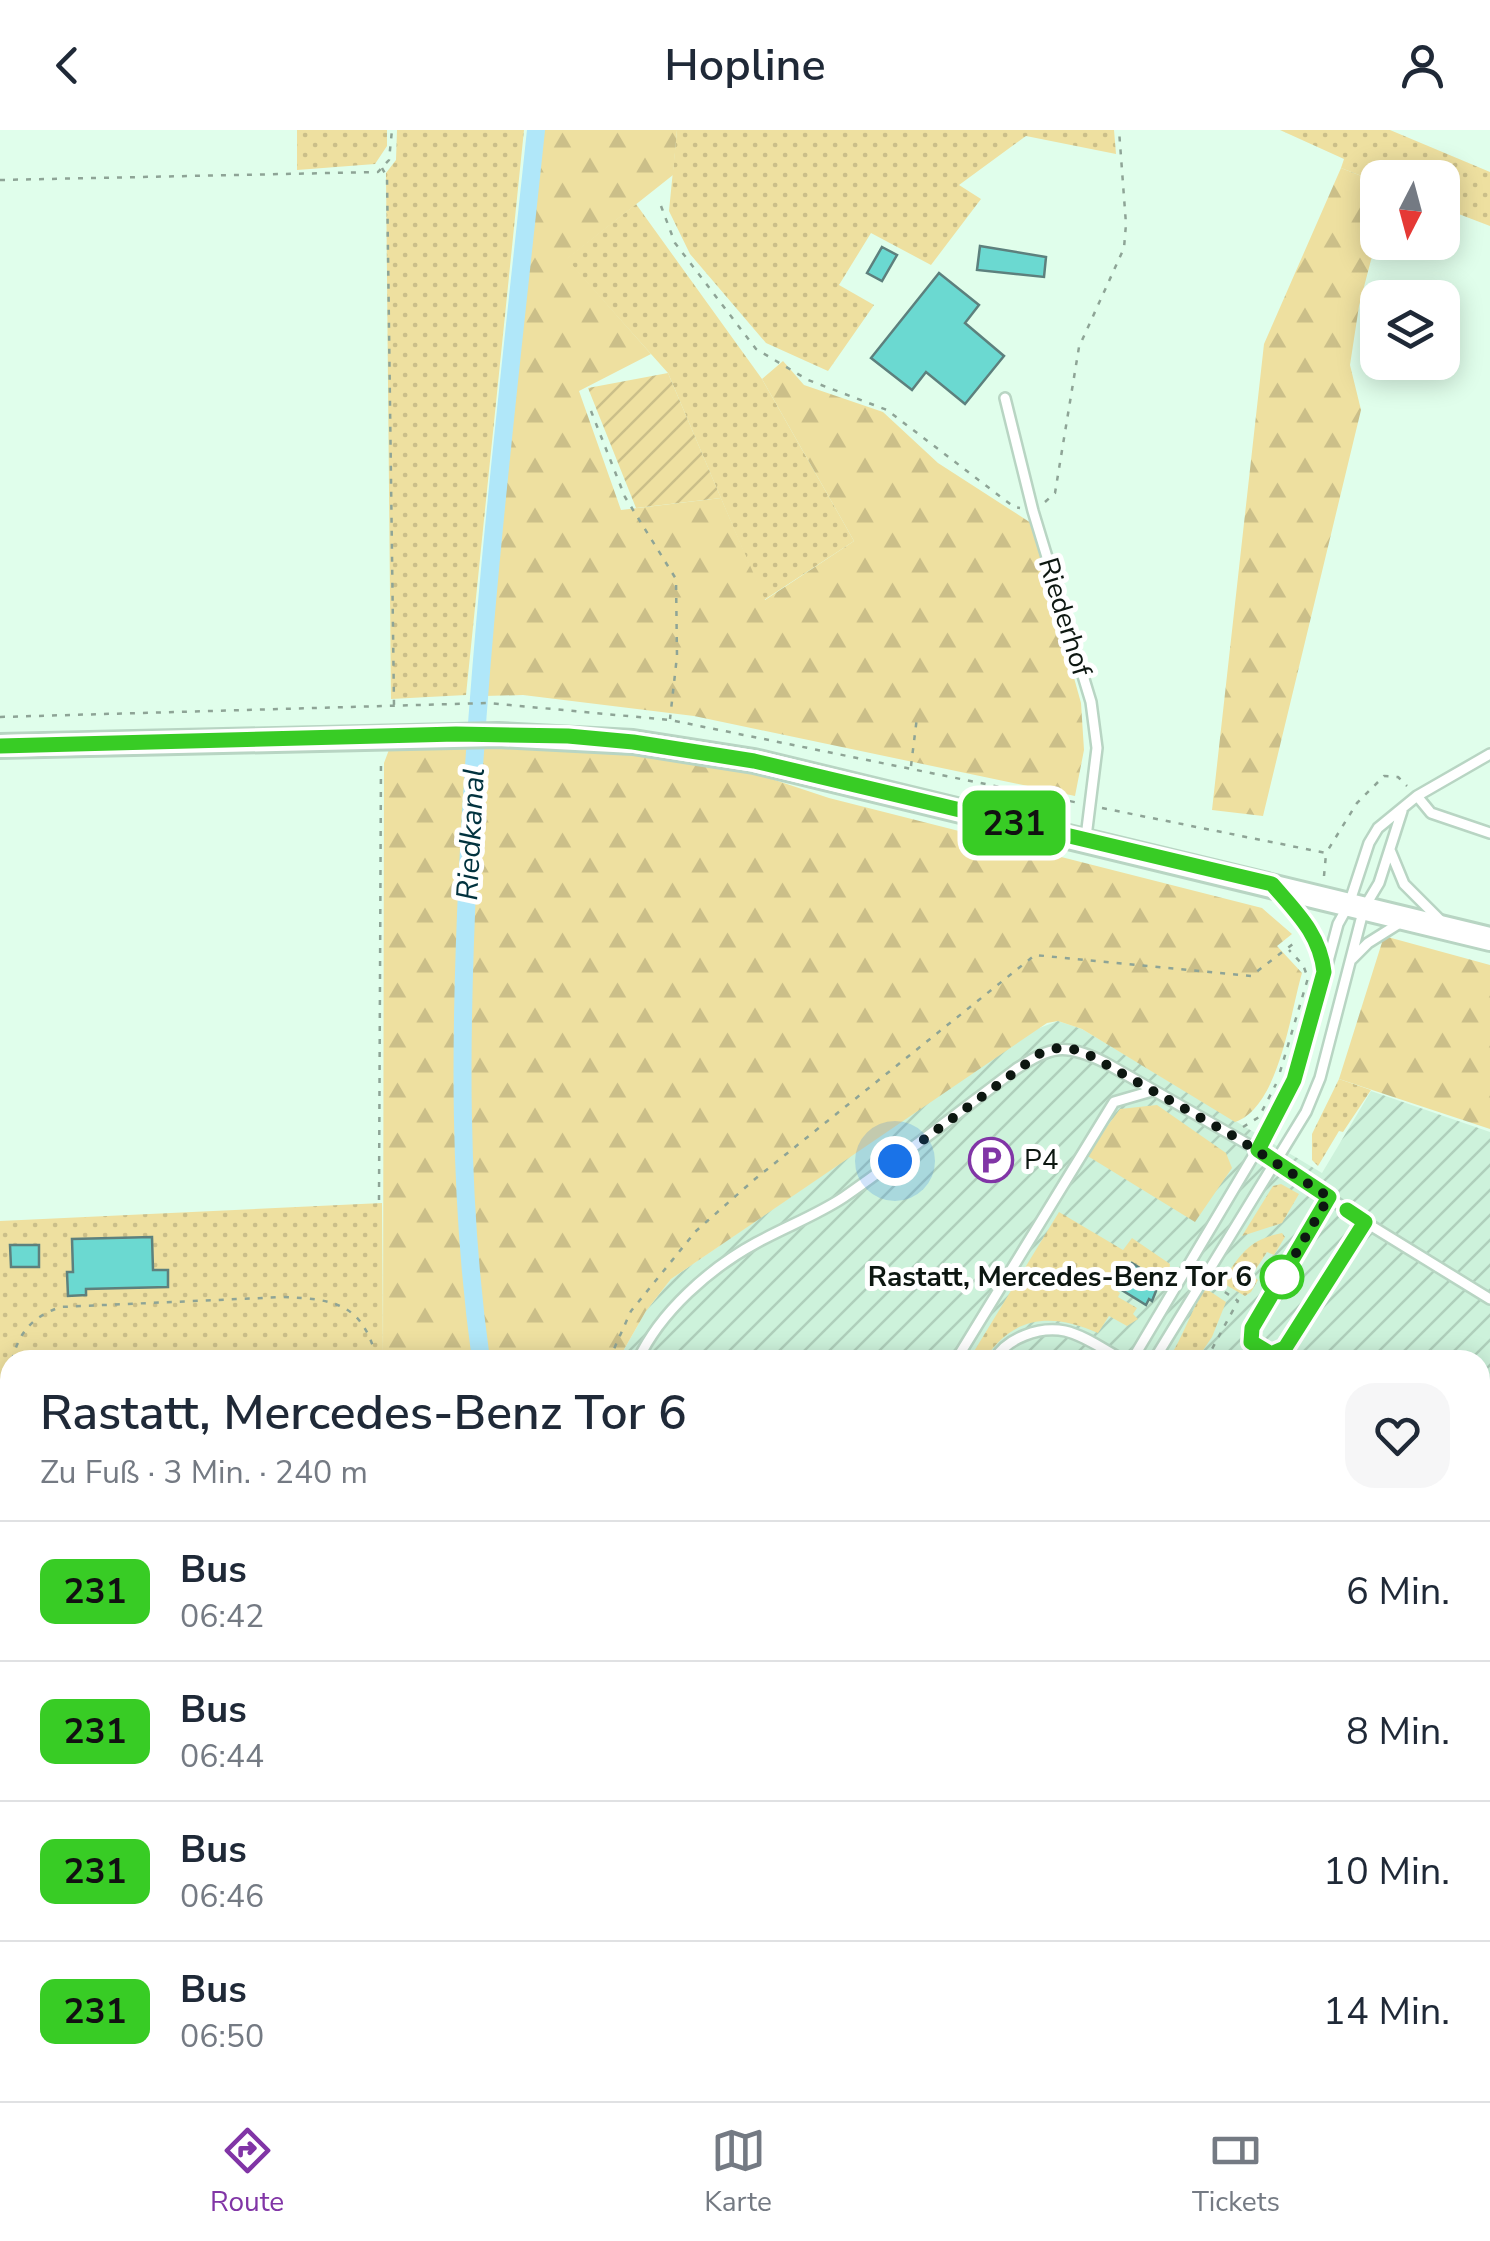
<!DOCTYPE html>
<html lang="de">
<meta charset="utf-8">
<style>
body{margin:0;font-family:"Nunito Sans",sans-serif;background:#f6f6f7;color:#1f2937;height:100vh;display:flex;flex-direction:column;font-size:38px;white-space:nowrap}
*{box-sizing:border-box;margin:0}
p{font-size:32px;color:#747a83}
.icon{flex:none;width:55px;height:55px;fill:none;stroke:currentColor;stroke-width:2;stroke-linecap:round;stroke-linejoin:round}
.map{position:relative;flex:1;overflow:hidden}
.details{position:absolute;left:0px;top:1220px;width:1490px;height:752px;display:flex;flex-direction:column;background:#fff;border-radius:30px 30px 0 0;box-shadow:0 5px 25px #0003}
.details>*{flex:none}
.badge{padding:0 20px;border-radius:15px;font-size:35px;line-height:65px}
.needle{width:65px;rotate:186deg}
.controls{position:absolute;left:1360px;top:30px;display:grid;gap:20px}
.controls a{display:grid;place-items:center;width:100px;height:100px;border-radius:20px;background:#fff;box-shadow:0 5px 25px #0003;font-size:50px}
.you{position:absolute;width:50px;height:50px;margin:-25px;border:8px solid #fff;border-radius:50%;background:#1a73e8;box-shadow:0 0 0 15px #1a73e833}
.map>.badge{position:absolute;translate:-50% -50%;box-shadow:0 0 0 5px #fff}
.round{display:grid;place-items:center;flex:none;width:105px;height:105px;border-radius:30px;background:#f6f6f7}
.summary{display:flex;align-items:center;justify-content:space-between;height:170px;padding:0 40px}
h1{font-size:48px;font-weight:600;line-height:75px}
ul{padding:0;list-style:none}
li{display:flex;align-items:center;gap:30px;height:140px;padding:0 40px;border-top:2px solid #e0e1e3}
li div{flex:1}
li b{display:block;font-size:38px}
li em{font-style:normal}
li .badge{min-width:110px;font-weight:700;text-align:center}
header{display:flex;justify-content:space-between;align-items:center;height:130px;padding:0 40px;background:#fff;font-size:45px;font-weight:600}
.dock{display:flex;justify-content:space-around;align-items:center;height:140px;border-top:2px solid #e0e1e3;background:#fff;font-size:28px;color:#747a83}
.dock a{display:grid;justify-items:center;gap:5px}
.dock .active{color:#8135a6}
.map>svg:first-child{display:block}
</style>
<header><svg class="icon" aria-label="back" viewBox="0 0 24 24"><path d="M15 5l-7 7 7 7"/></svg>Hopline<svg class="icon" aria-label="person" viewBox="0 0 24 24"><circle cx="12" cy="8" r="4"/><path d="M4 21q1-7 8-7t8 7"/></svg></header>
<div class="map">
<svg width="1490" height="1971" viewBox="0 0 1490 1971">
<defs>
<pattern id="industrial-furrows" width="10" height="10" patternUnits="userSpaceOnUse" patternTransform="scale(2.5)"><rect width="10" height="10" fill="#cdf2db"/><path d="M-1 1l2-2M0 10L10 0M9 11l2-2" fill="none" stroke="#afcfbb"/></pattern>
<pattern id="grass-dots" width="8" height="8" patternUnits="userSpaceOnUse" patternTransform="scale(2.5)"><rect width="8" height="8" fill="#eee0a0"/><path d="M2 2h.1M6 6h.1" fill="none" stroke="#cbbf89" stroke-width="1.8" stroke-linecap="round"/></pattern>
<pattern id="forest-firs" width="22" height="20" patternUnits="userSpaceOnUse" patternTransform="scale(2.5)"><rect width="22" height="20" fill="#eee0a0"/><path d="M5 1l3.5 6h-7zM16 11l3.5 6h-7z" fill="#cbbf89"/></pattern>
<pattern id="garden-furrows" width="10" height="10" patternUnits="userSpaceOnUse" patternTransform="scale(2.5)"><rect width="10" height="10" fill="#eee0a0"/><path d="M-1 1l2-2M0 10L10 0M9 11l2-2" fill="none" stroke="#cbbf89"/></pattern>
</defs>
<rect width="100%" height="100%" fill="#e0feeb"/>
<!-- industrial -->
<path fill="url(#industrial-furrows)" d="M1058,891l24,8 240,144 49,-82 119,41v969h-1333l5,-9h1318v-732h-862l28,-49 25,-32 363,-249z"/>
<!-- grass -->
<path fill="url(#grass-dots)" d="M297,0h90v16l-12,18 -78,6z
M397,0h127l-58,565 -75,4 -5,-526 10,-13z
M677,0h437l2,24 -90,-18 -67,49 22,14 -50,66 -60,-32 -32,52 35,20 -46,66 -62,-28 -76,-89 -21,-43z
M1280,0h110l100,42v54l-47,-18 -1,-30h-64l-1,4 -36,-14 3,-9z
M636,74l126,175 92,162 -90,59 -96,-227 -102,-114z
M1339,949l32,11 -28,42 -4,-1 -21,35 -6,-6v-26z
M1281,1054l18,10 -17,29 -40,13 31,-50z
M382,1073l1,157h-373v362l-10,1v-502z
M1059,1082l64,38 9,-12 38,26 -1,8 -7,7 -32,-18 -17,27 7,5 -2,4 19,11 -4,6 5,5 -11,7 -18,-10 -11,17c-46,-20 -84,-18 -113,26l-12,-6z
M1282,1103l3,4 -11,18 -7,-3 -15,23 6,5 -7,12 -6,4 -24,-14c21,-28 26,-42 61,-49z
M1205,1158l21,14 -14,35 -15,22 -29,1c16,-25 22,-47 37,-72z"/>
<!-- forest -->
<path fill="url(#forest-firs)" d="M543,0h134l-4,45 -106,84 84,95 -72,37 42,119 100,-12 44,102 89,-59 -92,-162 21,-18 21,24 79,27 55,51 93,60 50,180 3,47 -9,46 -381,-80 -171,-21 -38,1z
M1341,38l36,14v55l-18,69 -9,59 11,45 -98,406 -51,-6 52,-466z
M493,616l118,4 149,25 69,23 433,110 30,26 -15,12 25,27c-12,41 -23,134 -67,149l-153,-93 -24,-8 -11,2 -376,256 -25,32 -28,49h-235l1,-597 6,-16z
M1384,806l106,29v164l-151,-50z
M1157,975l69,48 6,15 -37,54 -109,-67 34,-46z
M10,1822v140l152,1 -5,8h-157v-137z"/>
<!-- garden -->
<path fill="url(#garden-furrows)" d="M668,243l53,125 -85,10 -48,-120z"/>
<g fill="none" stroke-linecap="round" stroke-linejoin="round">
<!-- canal -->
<path stroke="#b0e7f9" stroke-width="18" d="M481,1230c-23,-165 -21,-325 -13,-491 12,-247 42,-493 68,-739
M16,1971l3,-9"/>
</g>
<!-- building -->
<path fill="#6bd9d1" stroke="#5d807d" stroke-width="2.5" d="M980,116l66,11 -2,20 -67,-7z
M882,117l15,8 -15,26 -15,-8z
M939,143l40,32 -14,18 39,33 -39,48 -39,-32 -14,18 -41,-32z
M152,1107l1,33h15v17l-82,2v6l-18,1 -1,-24h6l-1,-33z
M10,1115h29v22h-28z
M1132,1133l28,18 -8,20 -3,-2 -3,6 -29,-18z"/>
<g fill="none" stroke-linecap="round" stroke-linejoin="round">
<defs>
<path id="service" d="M1005,268l28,113 58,191 6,46 -11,89
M1417,666l14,17 59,20
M1390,720l14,34 36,36
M1280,764l30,34 13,37
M1352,829l16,-16 35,-22
M1329,1067l-77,132 -1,13 20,12 14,-6 80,-126
M638,1230c22,-48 72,-92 118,-117 29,-16 61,-28 88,-46 59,-41 115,-85 172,-128 36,-23 48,-26 88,-7l154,88 107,72 125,77
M956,1230l158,-258 38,-11
M994,1230c13,-22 45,-34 71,-29 19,4 41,20 58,29
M1132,1230l150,-252 23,-61 33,-123 11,-20 20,-61 9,-15 39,-32 73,-42
M1154,1230l152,-248 14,-34 44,-170 15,-25 23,-72
M0,1328h10
M1480,1451l10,6
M0,1568l4,196 6,21
M1480,1926l10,-15
M537,1971l6,-9
M1451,1971l6,-9"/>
<path id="tertiary" d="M0,616l498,-11 135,7 121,19 736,178"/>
</defs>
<!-- service casing -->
<use href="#service" stroke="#b8d5c3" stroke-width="14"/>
<!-- tertiary casing -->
<use href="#tertiary" stroke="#b8d5c3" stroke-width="28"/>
<!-- path -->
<path stroke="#8ea496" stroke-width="2.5" stroke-dasharray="5 8" stroke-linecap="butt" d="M382,38l5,9 7,528
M0,50l378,-8 11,-12 3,-30
M661,76l14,37 81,106 52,31 79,30 127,97 6,1
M591,281l34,86 51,82 1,77 -7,63
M1045,372l10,-9 24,-146 45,-99 2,-24 -7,-94
M0,587l488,-14 182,17 409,83
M911,636l6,-49
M1102,678l224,45 31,-50 27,-27 14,1 9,9
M1324,746l2,-22
M1280,942l28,-94 -5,-13 -14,-15
M1243,997l16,-10 17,-33
M379,1070l2,-442
M12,1230c8,-30 20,-42 48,-53l223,-10c53,2 80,7 94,63
M609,1230l22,-49 65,-80 59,-52 280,-224 216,21 47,-36
M1206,1230l32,-59 -22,-15
M1480,1406l10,6
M0,1844l10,-13
M500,1971l6,-9"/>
<!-- service -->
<use href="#service" stroke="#fff" stroke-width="9"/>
<!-- tertiary -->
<use href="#tertiary" stroke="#fff" stroke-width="22"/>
</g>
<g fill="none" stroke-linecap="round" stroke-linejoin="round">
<defs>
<path id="line" d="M0,616l456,-12 112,2 65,6 121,19 518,123c24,28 48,50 52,88l-30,108 -36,70 71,47 -77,131 -1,14 20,12 14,-6 80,-126 -18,-12"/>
</defs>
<!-- line casing -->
<use href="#line" stroke="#fff" stroke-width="22"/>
<!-- line -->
<use href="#line" stroke="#38cc25" stroke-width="15"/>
<!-- walk -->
<path stroke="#0d1711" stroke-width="10" stroke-dasharray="0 18" d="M895,1031l147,-109 20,-5 20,4 153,86 94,60 -47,80"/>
</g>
<!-- icons -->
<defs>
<symbol id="parking-ring" viewBox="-11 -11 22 22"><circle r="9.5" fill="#fff" stroke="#8135a6" stroke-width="1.5"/><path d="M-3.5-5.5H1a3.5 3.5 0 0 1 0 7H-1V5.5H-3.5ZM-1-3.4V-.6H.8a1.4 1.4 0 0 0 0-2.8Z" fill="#8135a6"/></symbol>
</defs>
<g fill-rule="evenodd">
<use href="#parking-ring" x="966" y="1005" width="50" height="50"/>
</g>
<!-- markers -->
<circle fill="#fff" stroke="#38cc25" stroke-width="5" cx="1282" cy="1147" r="20"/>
<g text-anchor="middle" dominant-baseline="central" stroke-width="10" stroke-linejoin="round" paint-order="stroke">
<!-- street labels -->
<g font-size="28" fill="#0d1711" stroke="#fff">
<text transform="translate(1065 487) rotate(73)">Riederhof</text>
</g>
<!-- poi labels -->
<g font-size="28" fill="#0d1711" stroke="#fff" text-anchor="start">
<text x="1024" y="1030">P4</text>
</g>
<!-- stop labels -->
<g font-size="28" font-weight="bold" fill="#0d1711" stroke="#fff" text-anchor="end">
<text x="1252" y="1147">Rastatt, Mercedes-Benz Tor 6</text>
</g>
<!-- water labels -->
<g font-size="30" font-style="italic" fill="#01323e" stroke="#fff">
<text transform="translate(471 704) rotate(-87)">Riedkanal</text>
</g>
</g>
</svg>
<div class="controls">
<a><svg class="needle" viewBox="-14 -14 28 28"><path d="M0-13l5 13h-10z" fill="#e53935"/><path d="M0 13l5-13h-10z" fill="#747a83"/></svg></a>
<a><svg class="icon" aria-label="layers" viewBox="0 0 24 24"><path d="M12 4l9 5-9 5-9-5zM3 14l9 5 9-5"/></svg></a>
</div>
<div class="you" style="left:895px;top:1031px"></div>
<b class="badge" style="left:1014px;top:693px;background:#38cc25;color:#111">231</b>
<section class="details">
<div class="summary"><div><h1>Rastatt, Mercedes-Benz Tor 6</h1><p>Zu Fuß · 3 Min. · 240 m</p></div><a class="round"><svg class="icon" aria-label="heart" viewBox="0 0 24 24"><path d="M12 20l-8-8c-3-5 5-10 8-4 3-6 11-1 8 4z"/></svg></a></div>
<ul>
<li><span class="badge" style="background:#38cc25;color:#111">231</span><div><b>Bus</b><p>06:42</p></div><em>6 Min.</em></li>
<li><span class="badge" style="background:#38cc25;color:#111">231</span><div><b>Bus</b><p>06:44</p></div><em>8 Min.</em></li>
<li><span class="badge" style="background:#38cc25;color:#111">231</span><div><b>Bus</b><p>06:46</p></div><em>10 Min.</em></li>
<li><span class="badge" style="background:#38cc25;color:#111">231</span><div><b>Bus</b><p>06:50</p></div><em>14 Min.</em></li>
</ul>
</section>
</div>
<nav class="dock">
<a class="active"><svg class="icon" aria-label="directions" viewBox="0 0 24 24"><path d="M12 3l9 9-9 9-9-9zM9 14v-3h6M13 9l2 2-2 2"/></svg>Route</a>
<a><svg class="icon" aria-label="map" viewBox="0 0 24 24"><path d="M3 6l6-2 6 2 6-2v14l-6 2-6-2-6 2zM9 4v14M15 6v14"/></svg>Karte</a>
<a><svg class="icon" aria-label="tickets" viewBox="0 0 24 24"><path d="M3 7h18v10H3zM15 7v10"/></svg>Tickets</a>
</nav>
